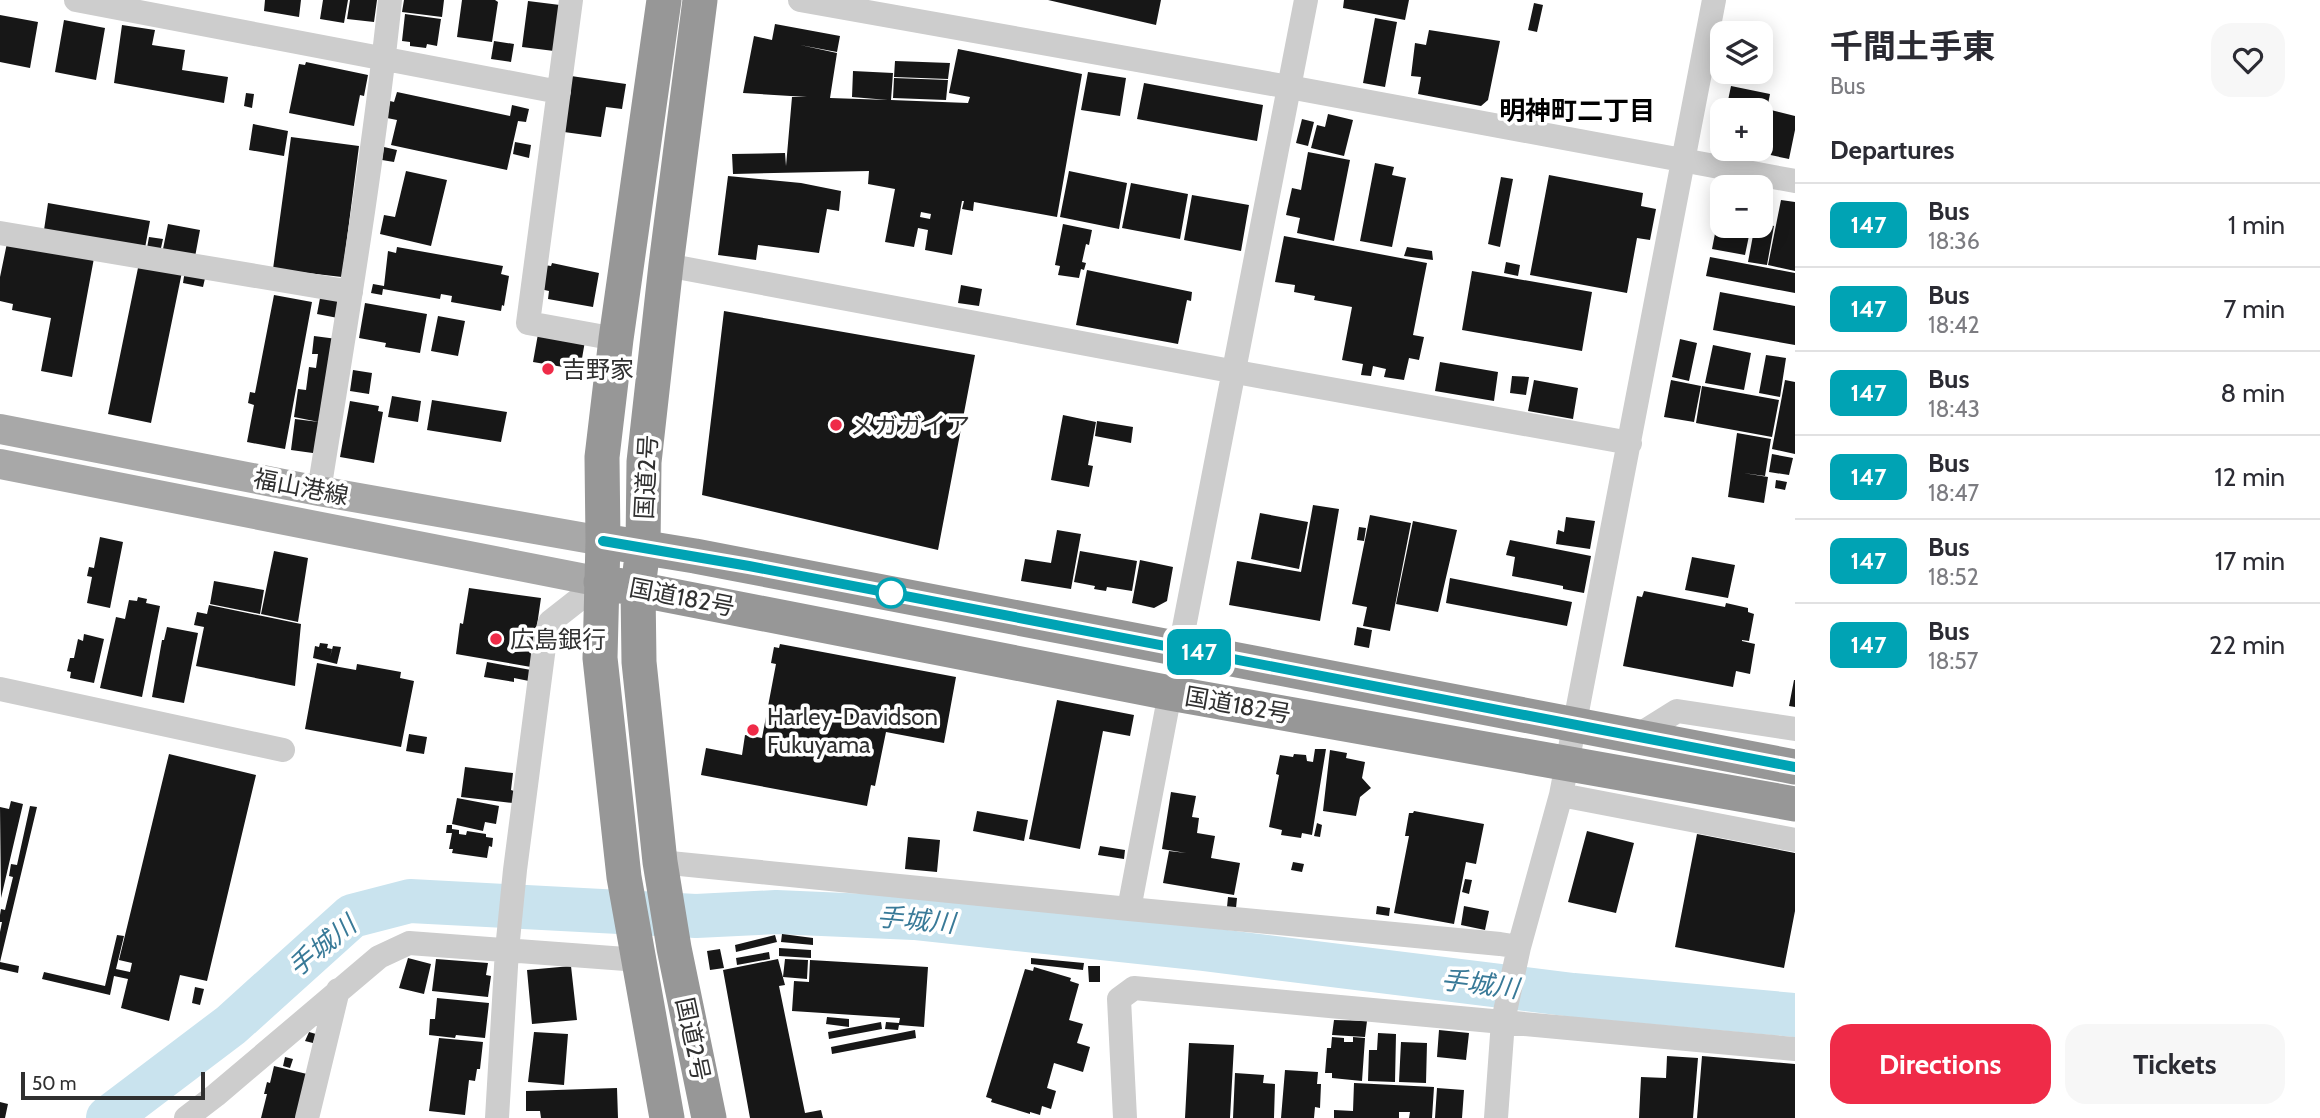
<!DOCTYPE html>
<meta charset="utf-8">
<style>
body{margin:0;font-family:Cabin,"Noto Sans JP",sans-serif;background:#f7f7f7;color:#2b2b33;height:100vh;display:flex;flex-direction:column;font-size:26px;white-space:nowrap}
*{box-sizing:border-box;margin:0}
p{font-size:23px;color:#7c7c81}
.icon{flex:none;width:38px;height:38px;fill:none;stroke:currentColor;stroke-width:2;stroke-linecap:round;stroke-linejoin:round}
.map{position:relative;flex:1;overflow:hidden}
.details{display:flex;flex-direction:column;background:#fff;width:525px}
.details>*{flex:none}
.badge{padding:0 14px;border-radius:10px;font-size:24px;line-height:46px}
.fabs{position:absolute;left:1710px;top:21px;display:grid;gap:14px}
.fabs a{display:grid;place-items:center;width:63px;height:63px;border-radius:14px;background:#fff;box-shadow:0 4px 18px #0003;font-size:35px}
.scale{position:absolute;left:21px;bottom:18px;width:184px;box-sizing:border-box;padding-left:7px;border:4px solid #303030;border-top:0;font-size:19px;line-height:24px;white-space:nowrap;color:#303030;-webkit-text-stroke:5px #fff;paint-order:stroke}
.map>.badge{position:absolute;translate:-50% -50%;box-shadow:0 0 0 4px #fff}
h2{padding:0 35px;font-size:26px;line-height:63px}
.round{display:grid;place-items:center;flex:none;width:74px;height:74px;border-radius:21px;background:#f7f7f7}
.overview{display:flex;align-items:center;justify-content:space-between;height:119px;padding:0 35px}
h1{font-size:33px;font-weight:700;line-height:52px}
.cta{display:flex;gap:14px;margin-top:auto;padding:14px 35px}
.cta a{flex:1;height:80px;border-radius:21px;background:#ef2b48;color:#fff;font-size:28px;font-weight:700;line-height:80px;text-align:center}
.cta a+a{background:#f7f7f7;color:#2b2b33}
ul{padding:0;list-style:none}
li{display:flex;align-items:center;gap:21px;height:84px;padding:0 35px;border-top:2px solid #e1e1e2}
li div{flex:1}
li b{display:block;font-size:26px}
li em{font-style:normal}
li .badge{min-width:77px;font-weight:700;text-align:center}
main{display:flex;flex:1;min-height:0}
.map>svg:first-child{display:block}
</style>
<main>
<div class="map">
<svg width="1795" height="1118" viewBox="0 0 1795 1118">
<rect width="100%" height="100%" fill="#fff"/>
<g fill="none" stroke-linecap="round" stroke-linejoin="round">
<!-- river -->
<path stroke="#c9e3ee" stroke-width="44" d="M108,1118l123,-93 121,-109 58,-15 286,15 80,-4 138,6 289,31 370,46 222,20"/>
</g>
<!-- building -->
<path fill="#171717" fill-rule="evenodd" d="M265,0h36l-2,17 -35,-6z
M323,0h25l-4,23 -24,-4z
M350,0h27l-3,22 -27,-3z
M404,0h40l-2,17 -40,-5z
M462,0h33l3,2 -6,40 -35,-5z
M1048,0h113l-5,25z
M1344,0h65l-4,20 -62,-12z
M528,1l32,4 -6,46 -32,-4z
M1534,3l9,2 -6,27 -9,-2z
M405,14l36,5 -4,27 -10,-2 -1,4 -16,-2v-4l-8,-1z
M0,15l38,7 -8,46 -30,-6z
M1375,18l22,4 -12,65 -22,-4z
M64,20l41,8 -9,52 -41,-8z
M775,24l65,12 -3,16 -37,-7 37,8 -7,45 58,2 -36,-3 1,-26 40,2 -2,27 77,3 2,-6 -21,-4 9,-44 124,25 -25,143 -83,-15 -1,9 -11,-2 2,-8h-2l-10,54 -27,-5 3,-20 -10,-2 -4,19 -29,-5 10,-53 -27,-5 1,-13 -136,3 -1,-20 53,-1 1,13 6,-69h15l-64,-4 11,-57 18,4zM921,212l10,2 -1,5 -10,-2z
M122,25l33,5 -3,15 33,5 -3,20 46,7 -4,26 -110,-20z
M1429,30l71,11 -12,59 -7,6 -63,-12 3,-17 -10,-1 4,-33 11,2z
M494,41l20,3 -3,18 -20,-3z
M895,61l55,2 -2,16 -54,-2z
M306,62l62,13 -4,21 -4,-1 -6,31 -65,-13 10,-49 6,1z
M1088,72l38,6 -6,38 -39,-6z
M571,76l55,8 -4,25 -16,-2 -5,30 -37,-5z
M894,78l54,2 -2,20 -53,-2z
M1144,83l119,22 -6,36 -120,-22z
M1731,86l39,8 -3,15 28,7v14l-6,29 -42,-9 13,-1v-39h-34z
M397,92l113,24 2,-11 17,4 -3,13 -8,-1 -11,49 -116,-25 6,-25 -10,-2 3,-17 4,1z
M246,93l8,1 -2,14 -8,-2z
M1328,114l25,6 -9,36 -33,-8 6,-23 8,2z
M1302,119l12,3 -6,24 -12,-3z
M253,124l35,7 -4,25 -35,-6z
M291,137l68,9 -17,131 -69,-8z
M515,142l16,3 -2,13 -16,-4z
M384,147l13,3 -3,12 -12,-2z
M1308,152l42,8 -16,81 -37,-8 3,-15 -14,-3 6,-27 9,2z
M1375,163l19,4 -2,8 14,3 -14,69 -32,-6z
M406,171l41,9 -16,66 -51,-12 4,-19 11,2z
M1069,171l58,12 -8,46 -59,-12z
M1549,175l94,18 -2,13 15,3 -6,31 -13,-2 -10,55 -97,-18z
M728,176l73,7 40,8 -2,20 -12,-2 -8,44 -61,-8 -2,15 -38,-5z
M1501,177l12,2 -13,68 -12,-3z
M1131,183l57,11 -8,45 -58,-11z
M1718,186l4,1v39h29l-6,29 -33,-6 7,-36 -6,-1z
M1192,195l57,10 -8,46 -57,-11z
M1781,200l14,2v69l-27,-6z
M48,203l102,18 -5,27 -101,-18z
M168,224l32,6 -5,27 -48,-9 2,-11 14,2 -2,9 2,1z
M1063,224l29,6 -3,15 -3,-1 -4,18 4,1 -2,7 -3,-1 -2,9 -21,-3 2,-9 -5,-1z
M1766,224l8,2 -7,39 -19,-3 6,-32 11,2z
M1284,236l143,27 -14,72 11,2 -5,23 -10,-2 -5,22 -20,-3 2,-8 -13,-3 -2,10 -10,-1 2,-11 -21,-4 10,-53 -38,-7 1,-4 -21,-4 1,-7 -20,-3z
M7,243l87,15 -22,119 -31,-6 10,-53 -39,-8 1,-6 -13,-3v-24z
M397,247l106,19 -2,8 8,2 -5,30 -2,-1 -1,6 -50,-9 1,-6 -11,-2 -1,5 -57,-10 -1,6 -11,-2 2,-9 11,2 4,-35 8,2z
M1407,247l25,4 1,9 -29,-4z
M1710,257l85,16v20l-89,-17z
M1506,262l14,3 -2,11 -14,-3z
M139,263l43,9 -31,151 -43,-9z
M552,263l47,10 -6,34 -45,-8 1,-8 -9,-2 4,-24 7,1z
M185,270l21,4 -3,13 -20,-4z
M1087,270l105,22 -1,9 -4,-1 -9,44 -102,-19z
M1472,271l120,21 -10,59 -120,-21z
M961,285l21,4 -3,17 -21,-3z
M1720,292l75,14v39l-82,-15z
M321,293l21,4 -4,21 -21,-4z
M274,295l38,7 -27,147 -38,-7 7,-37 -6,-2 2,-11 5,1z
M365,303l62,11 -7,39 -35,-6 1,-4 -27,-5z
M724,311l251,44 -37,195 -236,-55z
M438,316l27,5 -7,35 -27,-5z
M538,334l47,7 -6,35 -11,-2 1,-6 -36,-6z
M314,336l23,3 -17,115 -29,-4 4,-31 24,3 -25,-5 4,-28 8,1 3,-23 7,1 2,-14h-6z
M1680,339l17,4 -8,38 -17,-4z
M1713,345l38,8 -7,37 -39,-7z
M1766,355l20,3 -6,39 -21,-4z
M1440,362l58,10 -4,29 -59,-10z
M353,370l19,3 -3,21 -19,-3z
M1512,376l17,1 -3,18 -16,-2z
M1534,380l44,8 -5,31 -45,-8z
M1671,380l30,6 -7,36 -30,-5z
M1785,380l10,2v72l-23,-5z
M1702,386l77,14 -7,37 -76,-14z
M392,396l29,5 -3,21 -30,-5z
M432,400l75,12 -6,30 -74,-12z
M350,401l29,5 -1,5 5,1 -9,51 -34,-6z
M1063,415l33,7 -8,43 5,1 -4,21 -38,-7z
M1097,421l36,6 -2,16 -36,-7z
M1737,433l34,6 -6,37 -22,-3 25,4 -4,26 -36,-6z
M1772,454l21,4 -4,17 -20,-3z
M1776,480l11,2 -2,8 -10,-2z
M1313,505l26,4 -19,112 -91,-16 8,-44 64,11z
M1260,513l48,9 -9,47 -48,-10z
M1370,515l41,8 -21,108 -27,-5 4,-19 -15,-3z
M1566,517l29,4 -5,28 -34,-5 2,-14 6,2z
M1413,521l44,9 -19,82 -42,-8z
M1359,527l7,1 -2,13 -7,-1z
M1057,530l24,4 -10,55 -50,-8 4,-22 26,4z
M100,537l23,5 -13,66 -23,-5 5,-26 -5,-1 2,-9 5,1z
M1510,540l81,16 -7,37 -21,-4v-3l-51,-10 3,-19 -9,-2z
M274,551l34,7 -10,64 -37,-8z
M1080,551l57,10 -5,30 -25,-4 -1,4 -12,-2 1,-3 -21,-4z
M1692,557l43,8 -7,33 -43,-8z
M1140,560l33,7 -6,34 -13,7 -22,-5z
M1450,578l122,24 -5,24 -121,-23z
M214,581l50,9 -4,24 -50,-10z
M469,588l72,10 -10,69 -75,-13 4,-31 3,1z
M1644,591l81,16 1,-4 22,5v4l6,2 -5,27 -7,-1v1l13,3 -5,30 -14,-3 -3,16 -110,-21 14,-70 5,1z
M138,597l9,2 -1,4 14,3 -18,91 -42,-9 16,-71 9,2 4,-19 8,1z
M209,605l92,19 -6,62 -99,-20 8,-39 -10,-2 3,-13 10,2z
M167,627l31,6 -14,70 -32,-6 10,-57h2z
M1357,627l15,3 -3,18 -15,-3z
M84,634l20,5 -10,44 -24,-5 1,-6 -4,-1 3,-13h4l4,-19 5,2z
M320,643l8,1 -1,4 5,1 -2,8 3,-11 8,1 -4,17 -24,-6 2,-12 4,1z
M780,644l176,33 -12,66 -58,-11 -11,54 -4,-1 -4,21 -166,-31 5,-27 36,7 3,-20 17,3 14,-74 -5,-1 3,-16 5,1z
M487,662l44,8 -2,11 -15,-3v4l-30,-5z
M317,663l39,7 1,-6 44,8 -1,6 14,3 -13,66 -96,-18z
M1794,680h1v27l-6,-1z
M1057,700l77,15 -4,21 -27,-5 -23,118 -51,-10z
M409,734l18,3 -3,17 -18,-3z
M1315,749h11l-14,86 -10,-2 -1,5 -20,-3 1,-5 -13,-3 10,-52 -3,-1 4,-19 13,2 1,-3 12,1 1,6 6,1z
M1330,750l17,3 -1,5 19,4 -3,16 9,10 -11,9 -4,19 -33,-5z
M169,754l87,21 -49,206 -27,-6 -11,46 -48,-13 7,-29 -14,-3 -4,19 -68,-16 2,-7 61,14 12,-51 7,1 -8,33 14,3 2,-9 -13,-3z
M465,767l48,6 -2,17 3,1 -1,12 -52,-6z
M1171,792l25,4 -4,21 7,1 -2,15 18,3 -4,22 29,5 -6,32 -71,-12 6,-32 17,2 -24,-4z
M457,798l42,8 -3,18 -11,-2 -2,9 -31,-7z
M11,801l12,3 -22,94 -1,-91 9,2z
M30,806l7,1 -37,155v-30l2,-10h-2v-7l1,-6 4,1 8,-33 -4,-1 2,-12 6,1z
M977,811l51,9 -4,21 -51,-10z
M1414,811l70,13 -8,40 -10,-2 -12,62 -60,-11 15,-77h-4l4,-23h4z
M1317,823l5,2 -2,12 -6,-1z
M447,825h5v4l7,1v4l7,1 1,-4 19,3v3l7,1 -1,9 -3,-1 -2,12 -35,-5 1,-4h-4l3,-16h-6z
M1587,831l47,12 -18,70 -48,-11z
M1697,834l98,19v58l-11,57 -109,-21z
M908,837l32,3 -3,32 -32,-3z
M1100,846l25,4 -1,9 -26,-4z
M1293,862l11,2 -2,8 -11,-2z
M1465,879l7,1 -3,14 -7,-2z
M1228,897l9,1 -1,10 -9,-1z
M1377,906l13,2 -1,8 -13,-2z
M1464,906l25,5 -4,19 -24,-5z
M782,934l31,4v7l-32,-3z
M775,935l2,7 -41,10 -1,-7z
M779,948l32,2v8l-32,-2z
M720,949l4,19 -14,2 -3,-19z
M769,952l1,7 -33,6 -1,-7z
M408,958l23,6 -7,30 -25,-6z
M1031,958l53,5 -1,7 -52,-6z
M436,959l52,4 -2,12 5,1 -3,21 -56,-6z
M778,959l7,26 -6,1 26,127 16,-3 2,8h-73l-27,-148z
M785,959l23,1 -1,19 -24,-2z
M810,960l118,7 -4,60 -25,-2 -1,5 -13,-1 1,-7 13,1 1,-5 -108,-7 2,-30 15,1z
M0,962l19,4 -1,7 -18,-4z
M571,966l6,54 -45,4 -5,-54z
M1088,966h12v16h-11z
M1034,967l37,11 -1,3 9,3 -10,36 14,4 -6,19 13,4 -7,25 -29,-9 -7,25 9,3 -5,18 -9,-3 -2,9 -10,-3v2l-39,-12 1,-3 -6,-2 39,-128 8,2z
M195,987l9,2 -4,16 -8,-2z
M437,998l52,5 -4,35 -29,-3 -1,3 -26,-3 1,-16h5z
M827,1017l22,2v8l-23,-3z
M1334,1020l33,1 -2,16 -33,-2z
M881,1022l1,7 -53,10 -1,-7z
M915,1030l1,8 -84,16 -1,-7z
M1439,1030l30,3 -3,27 -29,-3z
M309,1032l7,2 -3,9 -8,-2z
M534,1032l34,2 -4,51 -36,-3z
M1378,1033l18,1 -1,48 -27,-1 1,-31h8z
M1332,1037l12,1v4h9v-5l12,1 -3,43 -30,-3v-5h-7l2,-25h4z
M439,1038l44,4 -3,27h-3l-2,12 -6,-1 -4,35 -36,-4z
M1401,1042l26,1 -1,40 -27,-1z
M1189,1043l45,2 -4,73h-45z
M1667,1056l31,2 -5,60h-54l2,-41 25,1z
M1702,1056l93,8v54h-98z
M285,1057l8,2 -3,9 -7,-2z
M274,1066l33,8 -10,44h-36l6,-24h-3l3,-12 3,1z
M1285,1070l33,2 -1,12h4l-1,24 -5,-1 -1,11h-33z
M1235,1073l29,2 -1,8 12,1 -1,34h-41z
M1354,1083l80,4 -2,31h-23l1,-6h-11v6h-65v-8l19,1z
M617,1088l1,30h-77l-1,-7h-14v-20z
M1437,1088l27,2 -2,28h-27z
M0,1102l8,2 -3,14h-5z"/>
<g fill="none" stroke-linecap="round" stroke-linejoin="round">
<!-- minor -->
<path stroke="#cdcdcd" stroke-width="24" d="M76,0l483,92
M571,0l-43,323 88,16
M800,0l489,87 506,94
M0,233l351,59
M666,265l570,107 394,71
M319,491c26,-163 54,-327 71,-491
M1180,648l126,-648
M0,689l283,61
M1637,736l40,-25 118,18
M1561,795l234,45
M660,862l469,47 371,35 19,3
M1129,909l41,-216
M186,1118l30,-23 163,-138 30,-14 230,17
M307,1118l31,-128
M497,1118l10,-168 8,-80 30,-231 5,-17 51,-40
M1125,1118l-6,-119 15,-11 661,61
M1496,1118l7,-97 16,-74 42,-152 153,-795"/>
<!-- major -->
<path stroke="#a8a8a8" stroke-width="30" d="M0,429l319,62 284,50
M0,464l601,118"/>
<!-- highway -->
<path stroke="#979797" stroke-width="35" d="M664,0l-48,339 -14,118 1,84 -3,117 24,219 43,241
M700,0l-34,265 -22,197 -1,85 -5,42 1,73 21,200 14,86 35,170
M603,541l92,15 1100,211
M601,582l569,111 625,111"/>
</g>
<g fill="none" stroke-linecap="round" stroke-linejoin="round">
<defs>
<path id="line" d="M603,541l146,25 1046,201"/>
</defs>
<!-- line casing -->
<use href="#line" stroke="#fff" stroke-width="16"/>
<!-- line -->
<use href="#line" stroke="#00a3b4" stroke-width="10"/>
</g>
<!-- markers -->
<g fill="#ef2b48" stroke="#fff" stroke-width="2.5">
<circle cx="548" cy="369" r="7"/>
<circle cx="836" cy="425" r="7"/>
<circle cx="496" cy="639" r="7"/>
<circle cx="753" cy="730" r="7"/>
</g>
<circle fill="#fff" stroke="#00a3b4" stroke-width="3.5" cx="891" cy="593" r="14"/>
<g text-anchor="middle" dominant-baseline="central" stroke-width="7" stroke-linejoin="round" paint-order="stroke">
<!-- poi labels -->
<g font-size="24" fill="#303030" stroke="#fff" text-anchor="start">
<text x="562" y="369">吉野家</text>
<text x="850" y="425">メガガイア</text>
<text x="510" y="639">広島銀行</text>
<text x="767" y="716">Harley-Davidson<tspan x="767" dy="28">Fukuyama</tspan></text>
</g>
<!-- street labels -->
<g font-size="24" fill="#303030" stroke="#fff">
<text transform="translate(646 477) rotate(-87)">国道2号</text>
<text transform="translate(301 487) rotate(11)">福山港線</text>
<text transform="translate(682 597) rotate(11)">国道182号</text>
<text transform="translate(1238 705) rotate(10)">国道182号</text>
<text transform="translate(693 1039) rotate(78)">国道2号</text>
</g>
<!-- neighbourhood labels -->
<g font-size="26" font-weight="bold" fill="#000" stroke="#fff">
<text x="1577" y="111">明神町二丁目</text>
</g>
<!-- water labels -->
<g font-size="26" font-style="italic" fill="#397a98" stroke="#fff">
<text transform="translate(916 920) rotate(5)">手城川</text>
<text transform="translate(322 946) rotate(-39)">手城川</text>
<text transform="translate(1480 984) rotate(7)">手城川</text>
</g>
</g>
</svg>
<div class="fabs">
<a><svg class="icon" aria-label="layers" viewBox="0 0 24 24"><path d="M12 4l9 5-9 5-9-5zM3 14l9 5 9-5"/></svg></a>
<a>+</a>
<a>−</a>
</div>
<div class="scale">50 m</div>
<b class="badge" style="left:1199px;top:652px;background:#00a3b4;color:#fff">147</b>
</div>
<section class="details">
<div class="overview"><div><h1>千間土手東</h1><p>Bus</p></div><a class="round"><svg class="icon" aria-label="heart" viewBox="0 0 24 24"><path d="M12 20l-8-8c-3-5 5-10 8-4 3-6 11-1 8 4z"/></svg></a></div>
<h2>Departures</h2>
<ul>
<li><span class="badge" style="background:#00a3b4;color:#fff">147</span><div><b>Bus</b><p>18:36</p></div><em>1 min</em></li>
<li><span class="badge" style="background:#00a3b4;color:#fff">147</span><div><b>Bus</b><p>18:42</p></div><em>7 min</em></li>
<li><span class="badge" style="background:#00a3b4;color:#fff">147</span><div><b>Bus</b><p>18:43</p></div><em>8 min</em></li>
<li><span class="badge" style="background:#00a3b4;color:#fff">147</span><div><b>Bus</b><p>18:47</p></div><em>12 min</em></li>
<li><span class="badge" style="background:#00a3b4;color:#fff">147</span><div><b>Bus</b><p>18:52</p></div><em>17 min</em></li>
<li><span class="badge" style="background:#00a3b4;color:#fff">147</span><div><b>Bus</b><p>18:57</p></div><em>22 min</em></li>
</ul>
<div class="cta"><a>Directions</a><a>Tickets</a></div>
</section>
</main>
